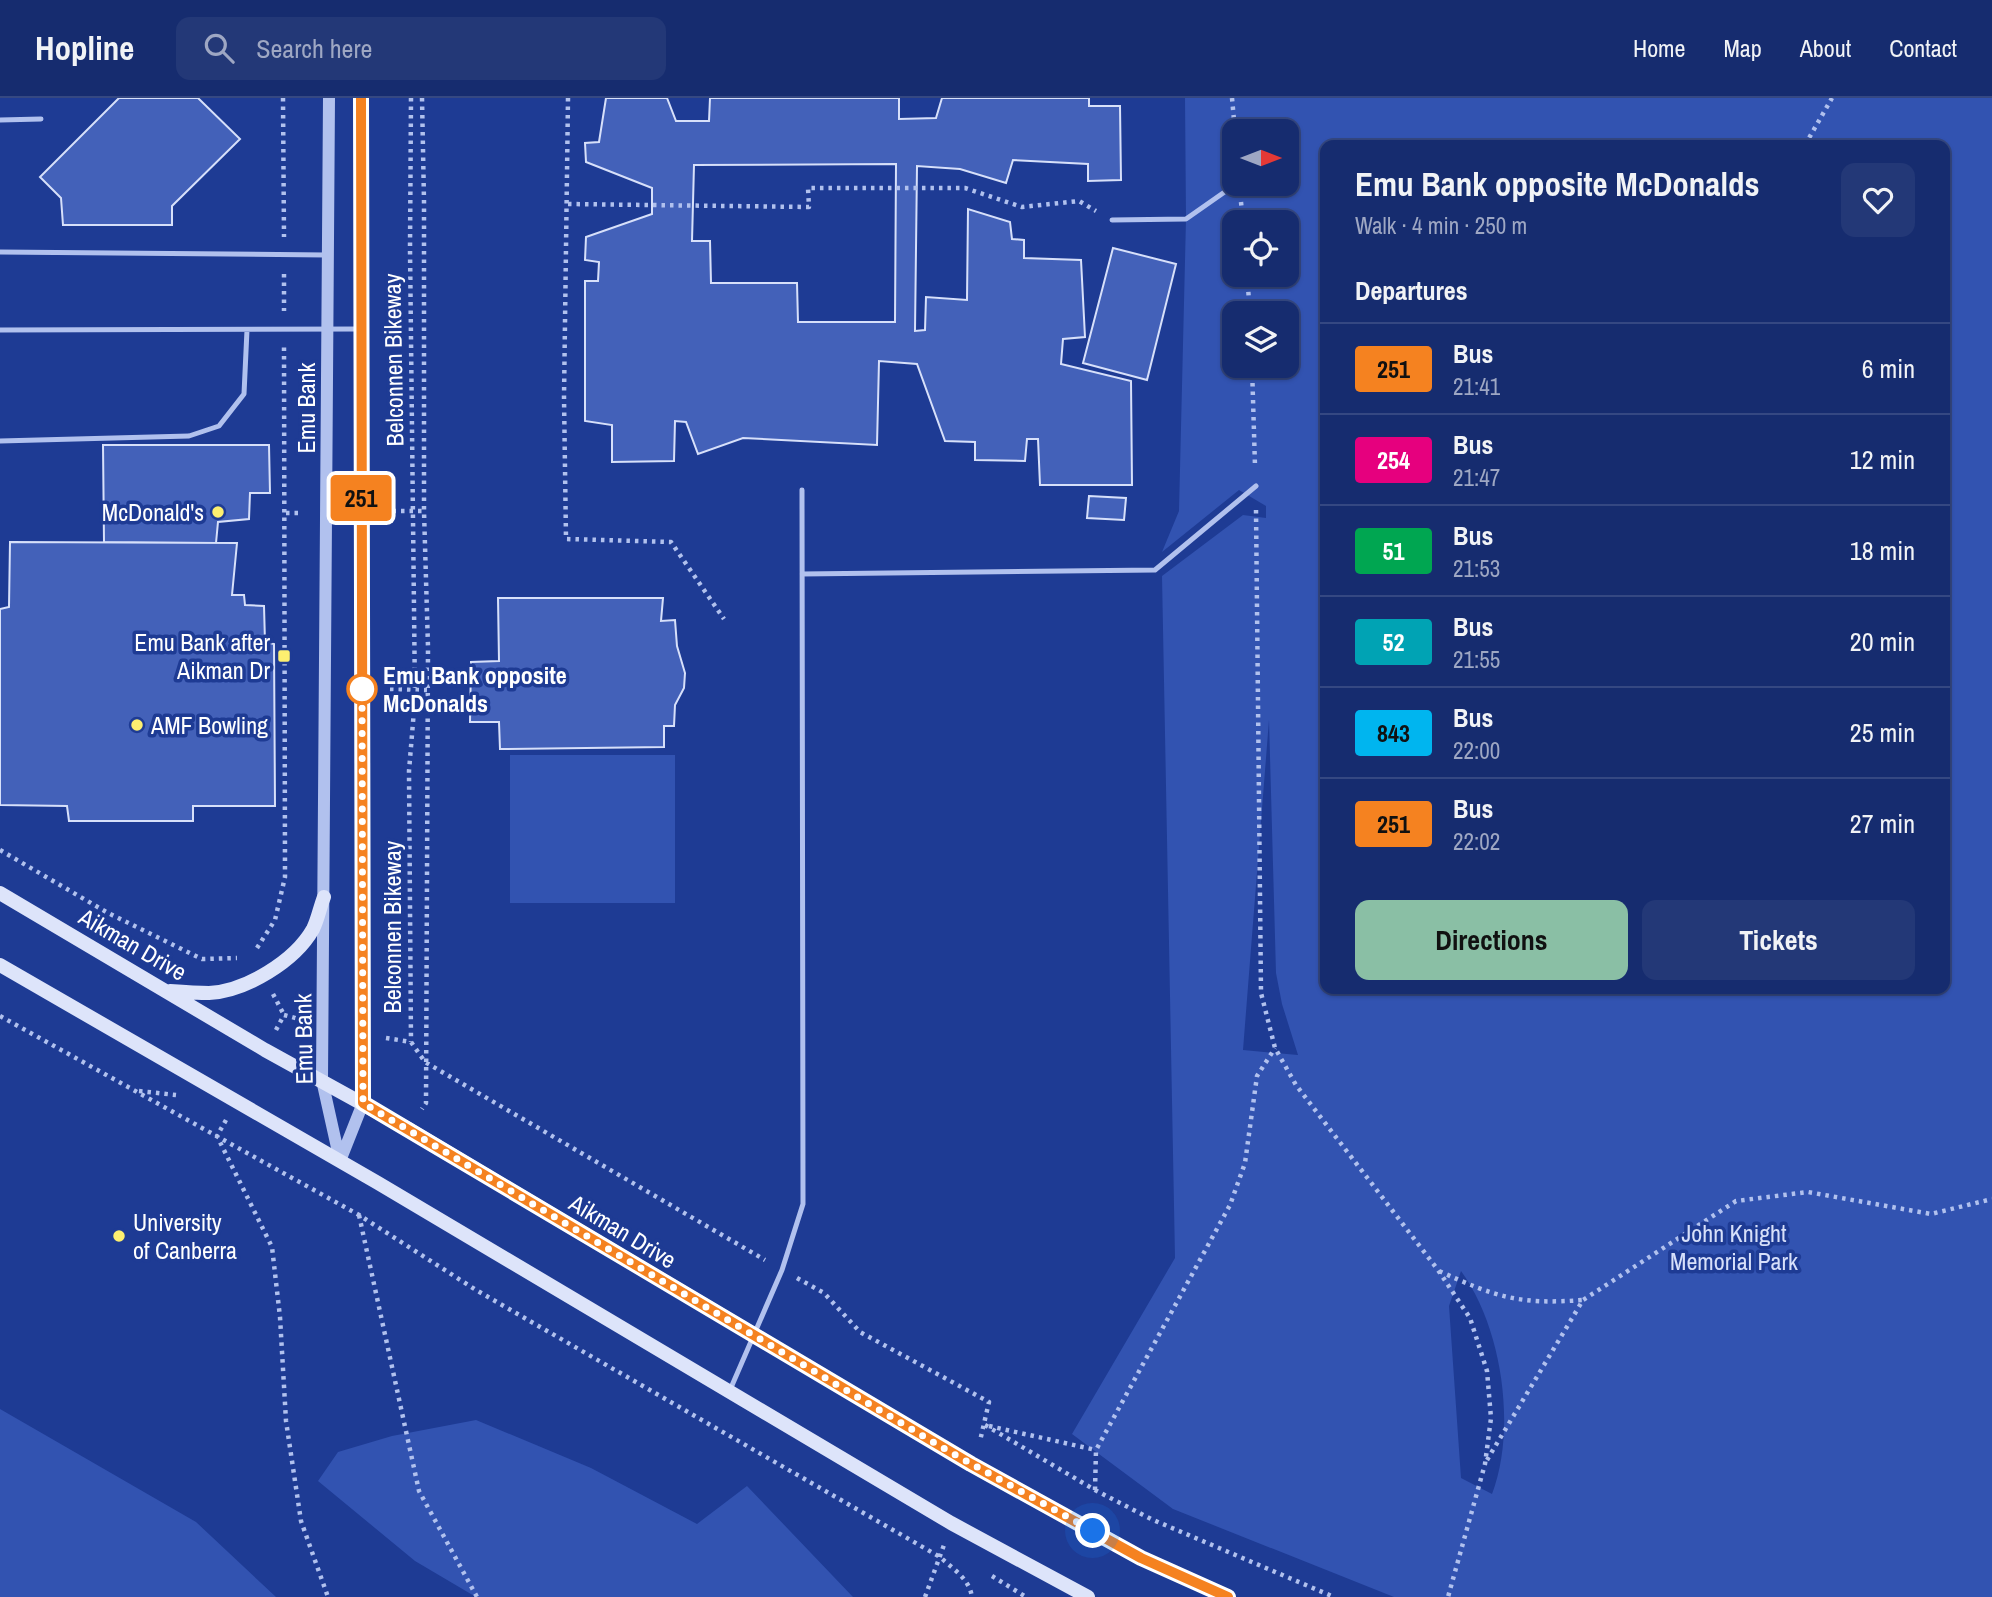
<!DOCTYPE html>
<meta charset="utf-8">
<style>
body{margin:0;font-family:"Archivo Narrow",sans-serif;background:#233877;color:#f1f3f6;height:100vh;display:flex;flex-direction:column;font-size:26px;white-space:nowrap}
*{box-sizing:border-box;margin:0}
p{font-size:23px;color:#9ea7c3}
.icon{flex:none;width:38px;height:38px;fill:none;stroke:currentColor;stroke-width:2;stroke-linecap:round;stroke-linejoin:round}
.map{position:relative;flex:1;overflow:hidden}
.drawer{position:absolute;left:1320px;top:42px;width:630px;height:854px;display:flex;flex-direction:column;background:#162c6f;border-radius:14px;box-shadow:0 2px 5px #0004,0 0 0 2px #354882}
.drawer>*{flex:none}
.badge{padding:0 14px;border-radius:5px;font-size:24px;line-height:46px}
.needle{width:46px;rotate:90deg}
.tools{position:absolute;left:1222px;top:21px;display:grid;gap:14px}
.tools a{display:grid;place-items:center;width:77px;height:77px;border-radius:14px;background:#162c6f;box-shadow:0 2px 5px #0004,0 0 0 2px #354882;font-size:35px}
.you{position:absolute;width:35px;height:35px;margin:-18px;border:5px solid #fff;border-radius:50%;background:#1a73e8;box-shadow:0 0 0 10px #1a73e833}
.map>.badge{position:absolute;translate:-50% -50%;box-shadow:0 0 0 4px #fff}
h2{padding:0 35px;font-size:26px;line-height:63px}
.round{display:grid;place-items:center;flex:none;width:74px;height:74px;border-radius:14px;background:#233877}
.overview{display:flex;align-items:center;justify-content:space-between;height:119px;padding:0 35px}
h1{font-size:33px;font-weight:800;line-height:52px}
.primary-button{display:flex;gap:14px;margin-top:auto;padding:14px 35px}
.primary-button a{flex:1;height:80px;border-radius:14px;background:#8abfa5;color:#111;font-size:28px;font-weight:800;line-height:80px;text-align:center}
.primary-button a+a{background:#233877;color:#f1f3f6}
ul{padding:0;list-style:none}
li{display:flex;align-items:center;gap:21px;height:91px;padding:0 35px;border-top:2px solid #354882}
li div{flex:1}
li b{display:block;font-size:26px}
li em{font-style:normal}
li .badge{min-width:77px;font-weight:700;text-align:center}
header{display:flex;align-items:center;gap:42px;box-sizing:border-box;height:98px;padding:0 35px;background:#162c6f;border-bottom:2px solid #354882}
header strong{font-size:33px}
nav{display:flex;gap:38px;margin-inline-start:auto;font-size:24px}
.search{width:490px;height:63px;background:#233877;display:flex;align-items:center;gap:18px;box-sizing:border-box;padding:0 24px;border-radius:14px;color:#9ea7c3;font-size:26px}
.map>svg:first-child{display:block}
</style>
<header>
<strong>Hopline</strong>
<div class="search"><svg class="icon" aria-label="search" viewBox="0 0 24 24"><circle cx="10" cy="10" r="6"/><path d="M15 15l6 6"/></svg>Search here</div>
<nav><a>Home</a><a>Map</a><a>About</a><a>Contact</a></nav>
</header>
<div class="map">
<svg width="1992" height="1499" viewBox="0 0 1992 1499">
<rect width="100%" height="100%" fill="#1e3b94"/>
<!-- green -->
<path fill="#3253b1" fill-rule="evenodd" d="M1185,0h807v1499h-598l-221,-88 -101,-75 103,-176 -13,-682 81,-61 23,3v-12l-27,-16 -77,62 17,-41 7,-292zM1234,33h52v53h-52zM1325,47h619v844h-619zM1234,124h52v53h-52zM1234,215h52v53h-52zM1269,622l7,253 6,31 16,51 -55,-5zM1461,1173c41,56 56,157 31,223l-31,-16 -12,-172z
M510,657h165v148h-165z
M0,1311l196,113 80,75h-276z
M476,1322l115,48 106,56 50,-38 106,111h-377l-61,-36 -97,-80 20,-29 54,-16z"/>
<!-- building -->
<path fill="#4361b9" stroke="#d7e0fa" stroke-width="2" fill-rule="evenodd" d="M119,0h79l42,41 -68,67v19h-109l-2,-27 -21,-21z
M606,0h61l9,23h33l1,-23h189v21l37,-1 6,-20h147v8h31l1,74 -33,1v-17l-75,-4 -7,23 -46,-14 -43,-3 -2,165 10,-1 1,-33 41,3 1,-91 42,13 2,17 12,1v18l57,2 4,77 -22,2 -2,25 70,17 1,104h-92l-2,-46h-11l-2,22 -50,-1v-18l-30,-1 -28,-77 -38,-3 -2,84 -134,-7 -45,16 -12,-32 -11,-1 -1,40 -62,1v-37l-27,-4v-140h13l1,-19 -14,-2 1,-23 66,-23v-26l-66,-26 -1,-19 14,-1zM896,66l-1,158h-97l-1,-39h-86l-1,-42h-18l2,-76z
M1113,150l63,16 -29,116 -64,-17z
M103,347h166l1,48h-20l-1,26 -31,3 -2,21 -112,-1z
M1089,398l37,2 -2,22 -37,-2z
M10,444l227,1 -5,52h12l1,10 19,1 1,36 9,2 1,162h-82v15h-124l-2,-15 -67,-1v-196l9,-2z
M498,500h165l-2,23 14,-1 2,26 8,27 -1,15 -9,17 -1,21h-10v21l-164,2 -1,-27h-29l1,-60 28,-1z"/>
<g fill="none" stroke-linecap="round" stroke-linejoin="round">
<!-- path -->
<path stroke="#b1c1ee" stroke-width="4.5" stroke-dasharray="3.5 5" stroke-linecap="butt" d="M283,0l1,139
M411,0l-1,151 5,449 -6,73 2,271
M422,0l2,103v310l4,136 -2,456 -4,6
M568,0l-4,299 2,142 105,3 53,77
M1232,0l3,33
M1805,47l27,-47
M1241,104l2,20
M568,106l241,3 -1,-19h157l57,19 57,-6 17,10
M284,176v37
M1247,177l3,38
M1252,268l3,100
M1256,412l5,483 14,55 21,37 142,185 32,48 17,53 4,47 -6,46 -37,133
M384,413h40
M286,415h16
M390,591l37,1
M0,752l108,63 94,46 35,-1
M257,850l18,-28 10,-43 -1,-530
M273,896l11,21
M284,917l15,4
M0,918l359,199 117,75 464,267c13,12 29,21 32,40
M276,932l8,-15
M386,940l25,4 14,20 340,198
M139,993l37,4
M226,1022l-9,16 55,111 8,70 6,104 15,100 27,76
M359,1117l60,276 58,106
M1439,1173c57,26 80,34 144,29
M797,1180l27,15 36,39 129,70 -9,39
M985,1327l110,65 56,29 183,78
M989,1328l107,24
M1487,1362l96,-160 153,-99 72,-9 123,22 61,-15
M1095,1392l1,-40 134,-245 15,-42 12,-87 18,-28
M992,1478l34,21
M925,1499l19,-52"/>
<!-- service -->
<path stroke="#b1c1ee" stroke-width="5" d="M0,22l41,-1
M1112,122l74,-1 50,-35
M0,154l326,3
M0,232l361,-1
M0,343l189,-5 30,-10 25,-32 3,-64
M802,476l353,-4 101,-84
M730,1292l52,-120 21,-66 -1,-714"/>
<!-- tertiary -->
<path stroke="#b1c1ee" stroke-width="12" d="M329,0l-7,982 18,81
M340,1063l23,-58 -2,-1005"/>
<!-- secondary -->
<path stroke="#dde4fa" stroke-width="14" d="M0,795l265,157 145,80 561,334 170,94 87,39
M0,867l378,218 573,340 137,74
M170,893c13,1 26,2 39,2 37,-2 86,-32 104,-64 5,-10 7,-22 11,-32"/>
</g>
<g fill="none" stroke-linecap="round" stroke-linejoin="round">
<defs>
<path id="line" d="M361,0l2,1005 608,361 170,94 87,39"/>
</defs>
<!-- line casing -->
<use href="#line" stroke="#fff" stroke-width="16"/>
<!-- line -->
<use href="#line" stroke="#f58220" stroke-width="10"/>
<!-- walk -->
<path stroke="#fff" stroke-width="7" stroke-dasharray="0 12.6" d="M362,591v-3l1,417 587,349 143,79"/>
</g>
<!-- markers -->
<g fill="#fdef70" stroke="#1e3b94" stroke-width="2.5">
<circle cx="218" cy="414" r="7"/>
<rect x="277" y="551" width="14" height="14" rx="3.5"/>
<circle cx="137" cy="627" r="7"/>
<circle cx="119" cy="1138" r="7"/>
</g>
<circle fill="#fff" stroke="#f58220" stroke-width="3.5" cx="362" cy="591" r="14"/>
<g text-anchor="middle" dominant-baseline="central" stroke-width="7" stroke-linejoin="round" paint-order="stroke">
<!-- street labels -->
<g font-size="24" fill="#fff" stroke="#1e3b94">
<text transform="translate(393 262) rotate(-91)">Belconnen Bikeway</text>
<text transform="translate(306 310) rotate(-90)">Emu Bank</text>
<text transform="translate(392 829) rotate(-90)">Belconnen Bikeway</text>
<text transform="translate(133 846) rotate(30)">Aikman Drive</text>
<text transform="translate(303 941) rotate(-91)">Emu Bank</text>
<text transform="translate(623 1133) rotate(31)">Aikman Drive</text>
</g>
<!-- poi labels -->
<g font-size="24" fill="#fff" stroke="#1e3b94" text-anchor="end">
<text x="204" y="414">McDonald's</text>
<text x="270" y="544">Emu Bank after<tspan x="270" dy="28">Aikman Dr</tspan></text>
<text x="151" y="627" text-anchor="start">AMF Bowling</text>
<text x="133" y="1124" text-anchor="start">University<tspan x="133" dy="28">of Canberra</tspan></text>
</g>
<!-- stop labels -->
<g font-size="24" font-weight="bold" fill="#fff" stroke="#1e3b94" text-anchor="start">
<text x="383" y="577">Emu Bank opposite<tspan x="383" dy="28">McDonalds</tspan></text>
</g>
<!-- park labels -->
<g font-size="24" fill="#d7e0fa" stroke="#1e3b94">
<text x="1734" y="1135">John Knight<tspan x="1734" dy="28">Memorial Park</tspan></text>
</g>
</g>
</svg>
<div class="tools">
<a><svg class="needle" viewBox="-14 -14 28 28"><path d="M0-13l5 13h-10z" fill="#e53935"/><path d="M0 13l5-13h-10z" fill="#9ea7c3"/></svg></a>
<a><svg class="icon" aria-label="locate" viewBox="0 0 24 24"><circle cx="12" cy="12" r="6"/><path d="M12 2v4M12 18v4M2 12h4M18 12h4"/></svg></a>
<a><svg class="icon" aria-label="layers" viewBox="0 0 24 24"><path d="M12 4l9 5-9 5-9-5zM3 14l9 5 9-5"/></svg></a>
</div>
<div class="you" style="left:1093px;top:1433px"></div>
<b class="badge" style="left:361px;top:400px;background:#f58220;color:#111">251</b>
<section class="drawer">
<div class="overview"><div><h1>Emu Bank opposite McDonalds</h1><p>Walk · 4 min · 250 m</p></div><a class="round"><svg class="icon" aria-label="heart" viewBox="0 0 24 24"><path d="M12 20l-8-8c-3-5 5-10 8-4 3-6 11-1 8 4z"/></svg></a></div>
<h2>Departures</h2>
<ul>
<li><span class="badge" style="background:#f58220;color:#111">251</span><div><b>Bus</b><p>21:41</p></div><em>6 min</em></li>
<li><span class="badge" style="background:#e6007e;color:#fff">254</span><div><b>Bus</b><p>21:47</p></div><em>12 min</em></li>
<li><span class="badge" style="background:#00a651;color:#fff">51</span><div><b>Bus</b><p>21:53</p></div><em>18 min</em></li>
<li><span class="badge" style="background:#00a3b4;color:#fff">52</span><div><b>Bus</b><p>21:55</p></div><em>20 min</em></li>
<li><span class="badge" style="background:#00b5ef;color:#111">843</span><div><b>Bus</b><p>22:00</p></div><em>25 min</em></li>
<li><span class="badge" style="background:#f58220;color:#111">251</span><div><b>Bus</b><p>22:02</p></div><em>27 min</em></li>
</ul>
<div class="primary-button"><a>Directions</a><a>Tickets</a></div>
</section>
</div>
